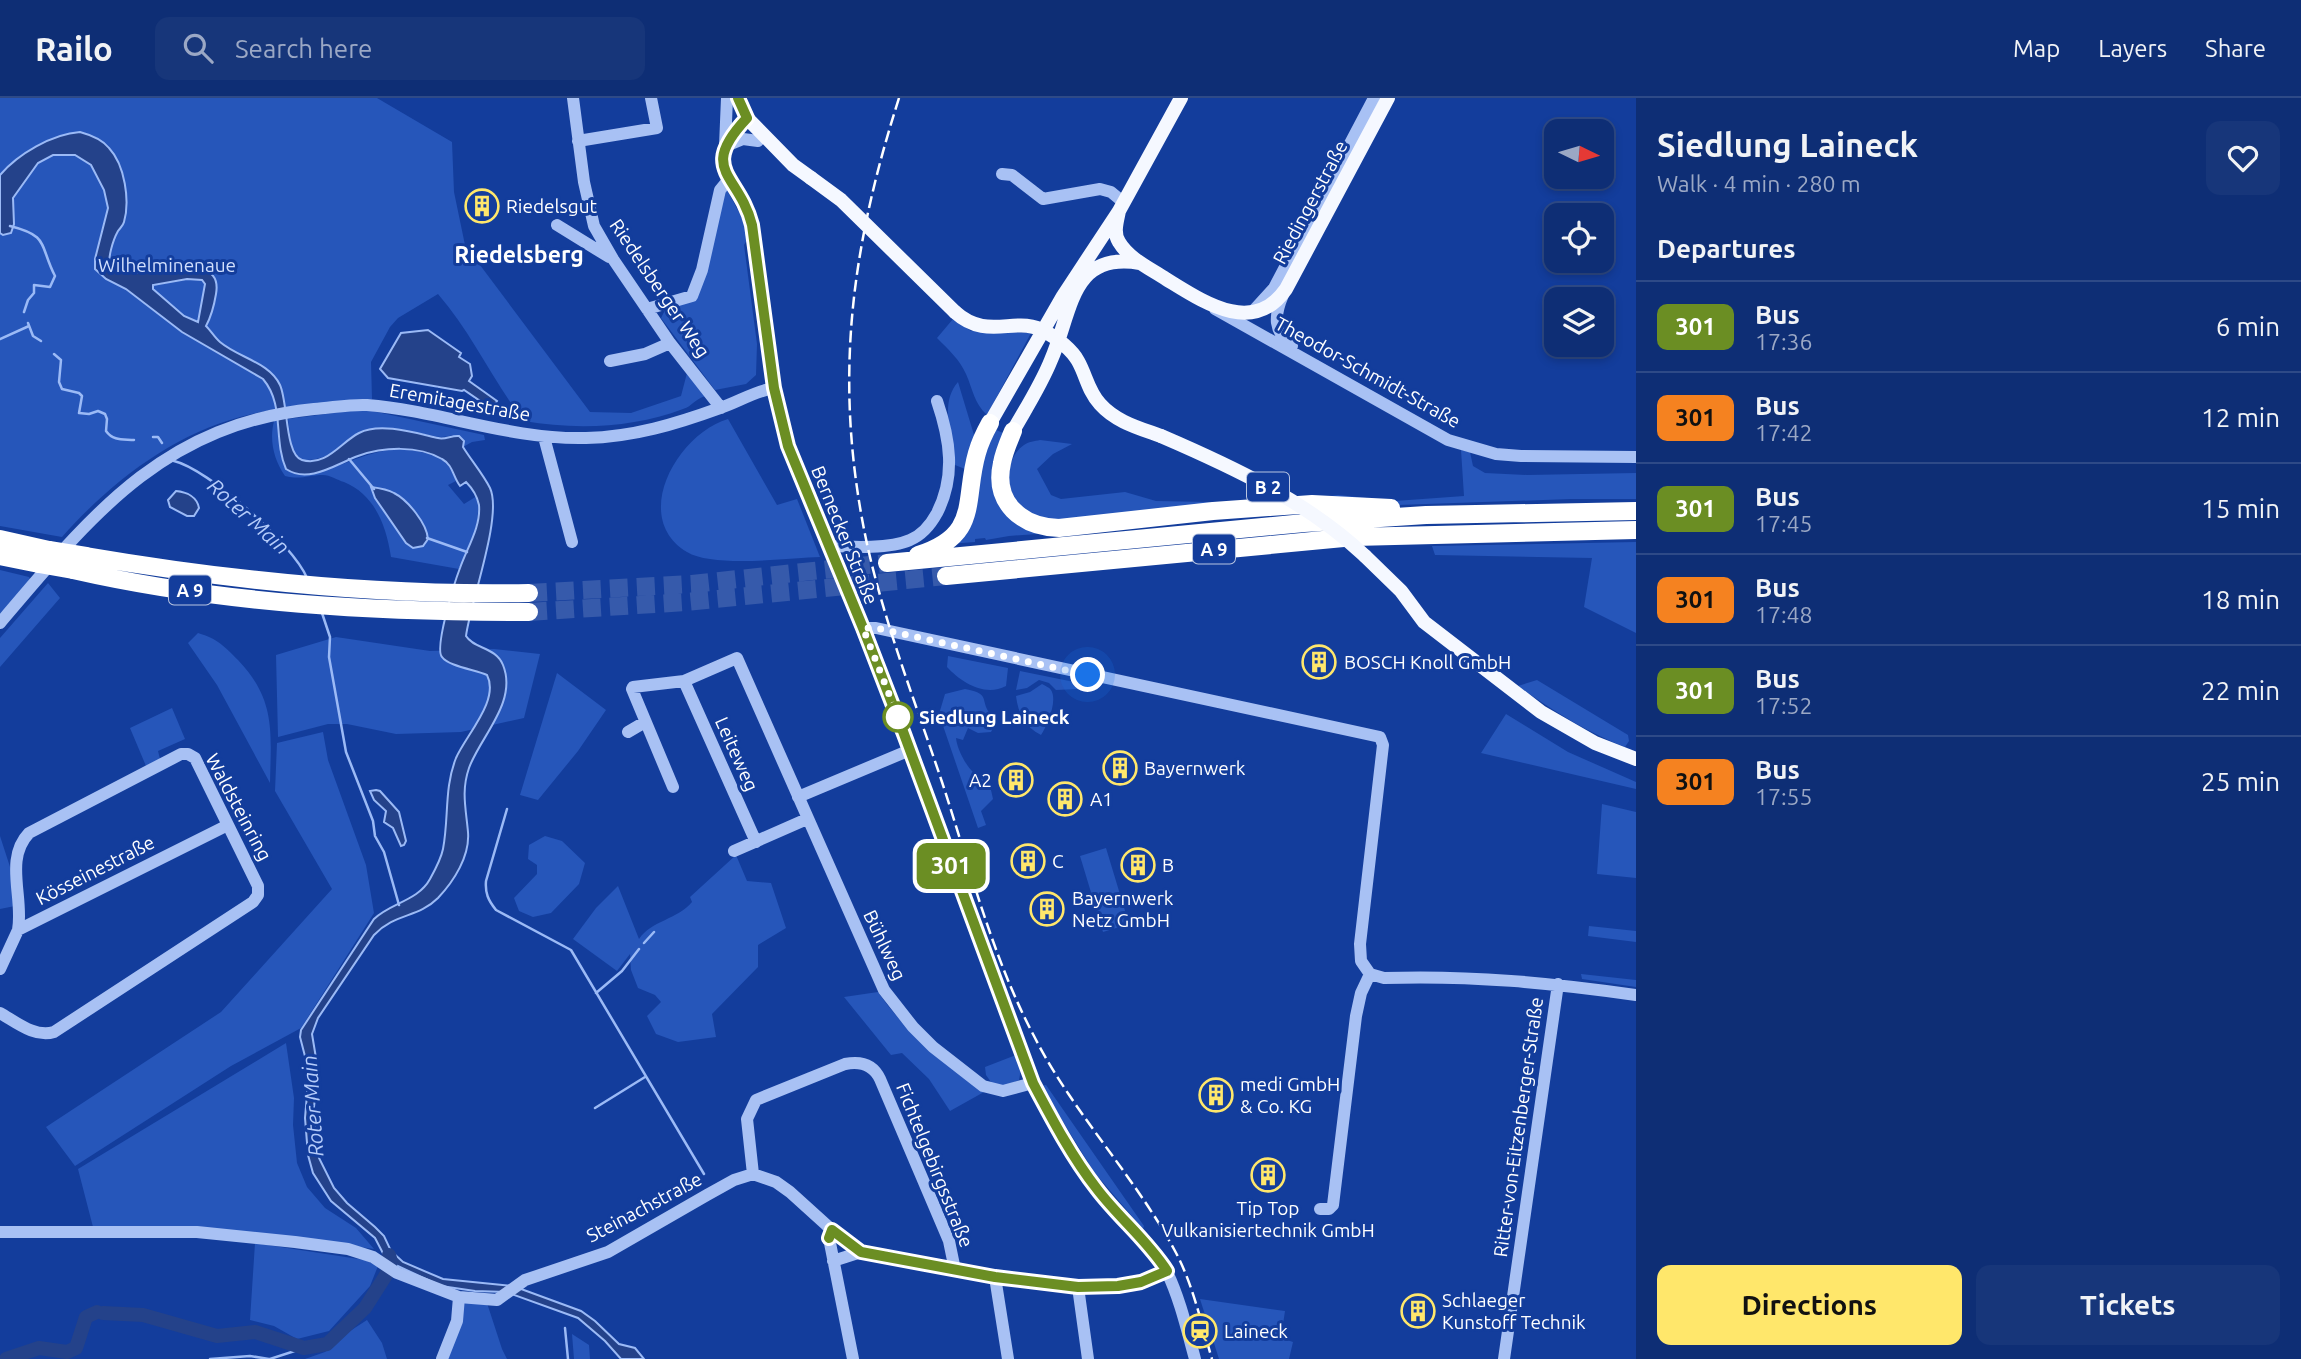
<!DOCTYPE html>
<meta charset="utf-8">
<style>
body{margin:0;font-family:Ubuntu,sans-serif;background:#17367a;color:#f1f3f6;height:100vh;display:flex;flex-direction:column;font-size:26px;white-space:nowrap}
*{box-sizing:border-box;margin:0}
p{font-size:23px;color:#9ba8c5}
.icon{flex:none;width:38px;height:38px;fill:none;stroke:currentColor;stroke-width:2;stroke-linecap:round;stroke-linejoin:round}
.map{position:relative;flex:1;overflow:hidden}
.sheet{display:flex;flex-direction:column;background:#0e2e75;width:665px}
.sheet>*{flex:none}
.badge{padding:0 14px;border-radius:10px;font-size:24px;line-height:46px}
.needle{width:46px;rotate:95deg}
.fabs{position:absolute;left:1544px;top:21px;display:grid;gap:14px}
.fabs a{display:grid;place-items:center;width:70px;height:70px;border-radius:14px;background:#0e2e75;box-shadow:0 4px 10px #0003,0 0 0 2px #2e4a87;font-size:35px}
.you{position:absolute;width:35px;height:35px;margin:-18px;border:5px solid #fff;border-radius:50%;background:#1a73e8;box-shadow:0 0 0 10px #1a73e833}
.map>.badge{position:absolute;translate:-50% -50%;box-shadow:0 0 0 4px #fff}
h2{padding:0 21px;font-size:26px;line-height:63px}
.round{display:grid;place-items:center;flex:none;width:74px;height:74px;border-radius:14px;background:#17367a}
.overview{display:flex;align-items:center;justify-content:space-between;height:119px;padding:0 21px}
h1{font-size:33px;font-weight:700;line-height:52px}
.action{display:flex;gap:14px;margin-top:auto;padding:14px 21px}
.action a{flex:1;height:80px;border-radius:14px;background:#ffe76b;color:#111;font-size:28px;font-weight:700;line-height:80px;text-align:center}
.action a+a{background:#17367a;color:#f1f3f6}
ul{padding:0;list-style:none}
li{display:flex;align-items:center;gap:21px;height:91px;padding:0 21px;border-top:2px solid #2e4a87}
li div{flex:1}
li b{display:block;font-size:26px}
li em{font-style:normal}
li .badge{min-width:77px;font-weight:700;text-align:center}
header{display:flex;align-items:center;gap:42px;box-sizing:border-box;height:98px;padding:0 35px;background:#0e2e75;border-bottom:2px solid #2e4a87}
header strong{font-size:33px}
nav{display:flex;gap:38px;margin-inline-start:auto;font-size:24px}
.search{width:490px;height:63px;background:#17367a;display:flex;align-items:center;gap:18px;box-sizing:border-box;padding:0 24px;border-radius:14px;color:#9ba8c5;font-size:26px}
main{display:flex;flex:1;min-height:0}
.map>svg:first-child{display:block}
</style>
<header>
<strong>Railo</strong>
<div class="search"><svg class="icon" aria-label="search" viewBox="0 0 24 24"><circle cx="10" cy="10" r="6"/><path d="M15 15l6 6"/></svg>Search here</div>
<nav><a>Map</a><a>Layers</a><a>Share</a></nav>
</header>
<main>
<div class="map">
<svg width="1636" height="1261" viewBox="0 0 1636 1261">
<rect width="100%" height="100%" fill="#133d9c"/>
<!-- green -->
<path fill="#2656ba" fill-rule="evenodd" d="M0,0h377l75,44 2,50 11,53 125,167 41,1 50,-17 6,-23 19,23c-12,3 -13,10 -23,13 -50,19 -107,21 -159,12 -32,-41 -52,-88 -86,-127l-40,24 -8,9 -19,35 1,37c-44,4 -89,6 -132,18 -70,19 -131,67 -178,120l-62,-11z
M725,92h2l14,26 7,22 -4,7 13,99 -1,31 -10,9 -31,6 -54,-72 5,-10 24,-7z
M953,221l18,12 60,2 -44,82c-13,-12 -14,-25 -21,-41 -6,-14 -18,-25 -29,-36z
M958,284l16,53 -9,34 -10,-4c-1,-27 -17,-60 3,-83z
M363,311l121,26 1,5 -13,2 -9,5 -11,-12c-14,5 -23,-1 -37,-3 -14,-2 -30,-3 -44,-2 -27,4 -31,31 -69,30l-10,-10 -4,-31z
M728,321l49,86 20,-6 23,58c-32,1 -107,11 -133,-5 -57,-34 -10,-118 41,-133z
M278,322l1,26 29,28c46,-8 72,-36 123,-19 14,5 20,11 25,26l-8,4 16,19 13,-8c5,26 -7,50 -18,73l-68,-12c-5,-32 -16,-62 -47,-75 -7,-2 -14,-7 -21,-7 -15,0 -22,5 -38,1 -11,-16 -16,-35 -11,-55zM375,400l48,48 -10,2 -7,-5z
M992,330l13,6 4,79 71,18 -71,5 -23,4 -1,-2 -10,1v3l-27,2z
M1040,342l32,4 -19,10 -16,15 14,26 10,4 64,-7 31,9 53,1 11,6 -174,15c-12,-8 -27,-15 -33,-29 -8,-15 -4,-39 11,-49 4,-3 11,-4 16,-5z
M1461,352l9,2 3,14 12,7 42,2 109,-2v26h-65l-173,6 -83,-7 23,-3 57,6 69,-5z
M1636,444v91l-52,-26 8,-49 -157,-3 -3,-9z
M0,472l29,7 1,2 -30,39z
M48,485l12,15 -60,69v-29z
M198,535c20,6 26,13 40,27 38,40 33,72 32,123l-53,-98 -29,-42z
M336,539l94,14 64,-2 46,5 -16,64 -63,14 -65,2 -49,-10h-19l-50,13 -2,-82z
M948,558l60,12 -2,18c-21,11 -44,-3 -59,-19z
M1020,573l59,12 -2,6 -21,1 -7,-7 -10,-3 -12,8 -11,2z
M557,575l49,37 -28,41 -40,49 -18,-5z
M1537,582l91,55 1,6 -4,6c-39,-15 -73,-37 -107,-61z
M1042,586c3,2 7,3 9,6 7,11 -4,36 -10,45 -16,-8 -23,-22 -25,-39l14,-4z
M965,591c28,5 13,12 27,27l-17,6 6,3 8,-5 5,6 -3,6 -13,1 -10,-5 -5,12 -7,-2c1,11 10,28 18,35 13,10 16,8 19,26l-12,12 5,14 -8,3 -39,-114 6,-20z
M172,610l13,31 -27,12 2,8 -14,7 -16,-38z
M1506,616l62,38 68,30v7l-155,-36z
M323,634l5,28 38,105 8,48 -73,115 -70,38 -156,100 -29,-39 175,-115 111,-123 -57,-98 2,-48z
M1602,706l34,8v66l-39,-4z
M0,738l12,37 3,33 -15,3z
M545,738l17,5 23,22 -6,21 -28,29 -18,4 -14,-6 -5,-13 23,-24v-9l-9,-6 1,-14z
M1106,750l23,76 -26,8 -23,-76z
M736,757l11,26 24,2 15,45 -28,17v22l-46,47 4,23 -38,5 -22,-8 -9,-18 14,-14 -6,-7 -17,-7 -7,-18 -1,-16 -13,17 -44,-32 23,-31 22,-22 21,53c12,-18 39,-20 53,-37l-2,-5z
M1589,828l47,5v11l-48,-6z
M1581,876l55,6v7l-54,-8z
M878,894c28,41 67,70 106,100l-34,19 -21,-32 -27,-26 -11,2 -47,-58z
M286,945l8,55 -1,27 4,38 10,24 18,21 31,20 18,21 -55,-8 -226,-14 -15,-58z
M1016,957l5,14 -2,11 -12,5h-14l-7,-10 -1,-8z
M1046,987l98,141 -1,3 -49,-57 -53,-86z
M255,1145l110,17 13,6 -8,20 -41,45 -32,8 -23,-13 -24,-6z
M459,1199l27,3 16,49 5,10h-65z
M1200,1201l85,12 -4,27 12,4 -4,17h-70z
M367,1222l15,23 5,16h-82l20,-7 22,-19z
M572,1236l17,11 1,14h-16z"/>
<!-- water -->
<path fill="#24428a" stroke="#9bbaf6" stroke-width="2" fill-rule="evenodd" d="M80,34c11,3 22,7 29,16 16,17 21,53 15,74 -1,4 -4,6 -6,9 -5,9 -11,28 -8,38 28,16 115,-25 106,25 -2,12 -4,21 -10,32 5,5 9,12 14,16 19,16 49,20 60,43 8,17 5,70 22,75 24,7 39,-18 57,-27 21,-11 57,0 79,5 7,2 14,-3 21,-2l5,5 -1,6c8,13 20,27 27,41 13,28 -20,115 -24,148 8,13 30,11 37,29 15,37 -23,72 -34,103 -8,23 -3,41 -1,64 2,24 -14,49 -30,66 -20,20 -43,15 -64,37l-56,83 -6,16 6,36 -4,37 2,36 3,15 15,30 13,15 28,24 9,9 7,15 12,11 40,17 70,7 68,25 14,10 24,23 16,4 9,11h-23l-16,-18 -27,-23 -72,-26 -31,-1 -34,-5 -54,-25 -12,-23 -44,-37 -18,-28 -5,-18 -3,-37 3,-35 -1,-19 -7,-27 1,-7 73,-111c16,-16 44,-18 56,-40 5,-9 11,-20 13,-30 6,-31 1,-61 13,-91 10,-23 44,-58 31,-83 -11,-5 -39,-9 -45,-18 -8,-9 13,-76 18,-89 7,-20 21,-41 19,-63 -2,-10 -6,-16 -13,-23l-6,4c-7,-9 -7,-21 -18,-27 -24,-14 -59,-12 -84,-3 -22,8 -49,28 -72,13 -13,-30 -1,-64 -23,-90l-81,-47 -56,-43 -20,-10 -11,-10v-10l13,-51 -4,-18 -13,-25 -16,-10h-22l-15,8 -25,35 1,26 -3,9 -8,2 -3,-2v-58c18,-21 52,-41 80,-43zM187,181l15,1 3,4 -7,38 -14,-6 -31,-27v-4z
M428,232l33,23 -2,4 11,7 2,12 -3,5 28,20 -5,8 -28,-19 -2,1 -74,-13 -8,-9 21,-36z
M371,389c8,1 16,2 23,6 14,7 33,31 34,46l-5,7 -10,2 -7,-5 -31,-45z
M176,393c11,1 21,6 23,17l-5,8h-7l-17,-9 -2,-7z
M376,692l4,1 19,21 7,29 -2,4 -3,1 -8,-18 -9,-6 2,-11 -12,-11 -4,-9z"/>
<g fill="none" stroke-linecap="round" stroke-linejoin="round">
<!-- stream -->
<path stroke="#9bbaf6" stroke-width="2.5" d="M10,128c40,10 29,19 45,50l-5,11 -16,-2v8l-6,7 -4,12
M28,225l5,13 8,5
M0,241l29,-13
M54,256l7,6 -2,22 3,7 17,4 3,3 -3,17 10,1 9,-3 7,3 2,5 -1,12c7,10 17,8 28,9
M153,339h5l4,6
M349,361l25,30
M174,363c34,8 119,83 133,117
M427,440l40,14
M322,515l8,24 -1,20 17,95 27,69 2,15 9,16 15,53
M507,711l-21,72c-1,12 2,19 10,29l75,40 133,224
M644,845l10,-11
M596,895l26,-22 17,-22
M595,1010l50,-31
M565,1230l3,31
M210,1261l40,-3 19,3
M270,1261l34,-11"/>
<!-- river -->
<path stroke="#24428a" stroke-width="14" d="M103,1215l40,2 74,21 38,-4 49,16 23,-4 38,-36 21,-33 5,-13 -2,-7
M6,1261l33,-11 28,4 9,-4 10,-31 11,-5"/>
<!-- highway-tunnel -->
<path stroke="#365aab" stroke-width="18" stroke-dasharray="18 9" stroke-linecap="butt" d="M529,495l163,-9 195,-21
M529,514l157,-10 260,-26"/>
<!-- minor -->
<path stroke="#a8c1f4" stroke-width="12" d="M573,0l11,84 10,44 19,33 57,84 51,65
M747,20c-48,50 -14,50 2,97l25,173 14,58 109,270 136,367c19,36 39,74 64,106 22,28 54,51 70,83 13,27 20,58 28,87
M578,43l79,-13 -6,-30
M725,48l2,-48
M726,48l17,-7 15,2
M1002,76l10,1 31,24 57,-10 11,3 12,10
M557,127l52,32
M1283,197c-9,21 -10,36 9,51
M647,211l45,-13 10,-26 18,-80 9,-11
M1215,211l233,131 48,14 25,2 115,1
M1254,212l20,-22 100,-190
M610,263l35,-7 25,-11
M544,339l28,105
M829,448c22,1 61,3 81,-6 12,-5 21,-16 27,-27 19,-37 13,-74 0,-112
M0,525c91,-107 163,-199 314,-214 17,-1 36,-5 53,-4 74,6 144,35 219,33 47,-1 90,-14 134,-30 18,-6 35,-17 54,-20
M863,530h13l504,109 3,8 -23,199 1,17 9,13 14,4c86,-3 168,5 252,17
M684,583l72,161
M628,634l17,-10
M673,689l-41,-98 1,-2 51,-6 53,-23 147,332 29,37 20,20 50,39 20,5 30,-8
M798,699l112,-47
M734,753l73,-32
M0,871l18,-39 210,-105
M0,915c16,9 35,25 54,19l199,-130 5,-7v-9l-63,-128 -7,-4h-7l-152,79c-25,26 -5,65 -11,97
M753,1076l-6,-55 9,-19 89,-36c15,-3 28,0 35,15l69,162 6,29
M1320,1111h9l4,-4 23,-189 5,-23 9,-19
M832,1132l-3,8 24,121
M0,1134h197l98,10 53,7 25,8 24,16 62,24 38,3 28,-20 83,-28 99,-57 27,-15 19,-6 23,8 14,10 42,38 29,22 134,25 83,10 53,-3 36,-13
M833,1163l28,-9
M995,1179l13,82
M1078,1189l10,72
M442,1261l15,-38 2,-24
M1504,1261l54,-375"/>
<!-- major -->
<path stroke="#f5f8ff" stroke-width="14" d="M738,0l9,20 46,47 18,13
M1119,113c-2,10 -6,22 0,31 10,17 32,27 47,37 36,22 87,58 120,10l102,-191
M955,214c33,30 62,2 91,20 11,6 26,18 32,29 8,14 10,30 22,43 16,18 39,24 61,32
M990,325l73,-127 56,-85 62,-113
M1013,333c13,-23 28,-46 38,-71 21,-48 19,-109 89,-97
M1365,458l36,35 23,31 117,90 54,31 41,16"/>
<!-- highway -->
<path stroke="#fff" stroke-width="18" d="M1013,333c-4,10 -9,21 -11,32 -9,40 20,64 57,65l154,-17 99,-7 79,4
M0,441l49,11
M918,457c63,-20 45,-54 59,-102 3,-11 8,-21 13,-30
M0,458l39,8
M86,458c147,25 293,40 443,37
M887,465l417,-40 122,-8 210,-4
M73,472c149,34 304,42 456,42
M946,478l408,-39 282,-7"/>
<!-- rail -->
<path stroke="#fff" stroke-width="2.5" stroke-dasharray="12 5" stroke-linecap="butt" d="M899,0c-49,154 -66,286 -32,446 18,81 49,160 75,238 28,85 50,175 92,254 39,77 100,139 141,215 18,33 26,72 37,108"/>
<!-- major-bridge -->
<path stroke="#f5f8ff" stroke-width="14" d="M811,80l30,22 114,112
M1161,338c72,31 147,66 204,120"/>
<!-- highway-bridge -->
<path stroke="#fff" stroke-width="18" d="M49,452l37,6
M39,466l34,6"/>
</g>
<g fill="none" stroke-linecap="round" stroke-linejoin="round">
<defs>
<path id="line" d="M738,0l9,20c-50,53 -8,55 5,107l22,163 14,58 75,182 41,106 129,349c19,36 39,74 64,106 22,29 50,51 70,82l-26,11 -23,4 -40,1 -83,-10 -134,-25 -29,-22 -3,8"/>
</defs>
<!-- line casing -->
<use href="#line" stroke="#fff" stroke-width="16"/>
<!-- line -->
<use href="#line" stroke="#6b8e23" stroke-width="10"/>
<!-- walk -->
<path stroke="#fff" stroke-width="7" stroke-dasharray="0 12.6" d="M898,619l-35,-89h13l212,47"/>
</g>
<!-- icons -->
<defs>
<symbol id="building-ring" viewBox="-11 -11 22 22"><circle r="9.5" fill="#133d9c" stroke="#ffe76b" stroke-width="1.5"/><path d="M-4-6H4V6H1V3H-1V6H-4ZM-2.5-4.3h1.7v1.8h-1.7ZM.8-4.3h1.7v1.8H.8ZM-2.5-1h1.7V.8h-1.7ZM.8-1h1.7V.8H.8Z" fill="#ffe76b"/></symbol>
<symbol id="station-ring" viewBox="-11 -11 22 22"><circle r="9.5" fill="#133d9c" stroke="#ffe76b" stroke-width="1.5"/><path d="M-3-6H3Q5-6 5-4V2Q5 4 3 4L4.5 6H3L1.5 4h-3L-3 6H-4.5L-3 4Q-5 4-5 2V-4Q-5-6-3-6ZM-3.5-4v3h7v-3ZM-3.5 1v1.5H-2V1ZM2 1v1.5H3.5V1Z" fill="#ffe76b"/></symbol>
</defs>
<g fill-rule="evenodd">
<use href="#building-ring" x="463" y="89" width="38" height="38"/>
<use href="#building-ring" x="1300" y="545" width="38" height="38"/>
<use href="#building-ring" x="1101" y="651" width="38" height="38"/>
<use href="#building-ring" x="997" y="663" width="38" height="38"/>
<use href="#building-ring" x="1046" y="682" width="38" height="38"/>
<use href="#building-ring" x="1009" y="744" width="38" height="38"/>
<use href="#building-ring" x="1119" y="748" width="38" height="38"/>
<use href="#building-ring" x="1028" y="792" width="38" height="38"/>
<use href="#building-ring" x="1197" y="978" width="38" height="38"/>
<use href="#building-ring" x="1249" y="1058" width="38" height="38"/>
<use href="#building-ring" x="1399" y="1194" width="38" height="38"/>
<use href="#station-ring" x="1181" y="1214" width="38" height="38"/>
</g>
<!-- markers -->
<circle fill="#fff" stroke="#6b8e23" stroke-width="3.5" cx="898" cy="619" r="14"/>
<g text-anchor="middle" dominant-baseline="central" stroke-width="6" stroke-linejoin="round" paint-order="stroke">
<!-- shield labels -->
<g fill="#133d9c" stroke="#b8c5e1" stroke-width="2">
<rect x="1247" y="374.5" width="42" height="29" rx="5"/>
<rect x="1193" y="436.5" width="42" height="29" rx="5"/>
<rect x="169" y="477.5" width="42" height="29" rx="5"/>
</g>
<g font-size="18" font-weight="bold" fill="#fff">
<text x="1268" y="389">B 2</text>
<text x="1214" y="451">A 9</text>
<text x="190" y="492">A 9</text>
</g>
<!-- street labels -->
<g font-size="19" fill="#fff" stroke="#133d9c">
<text transform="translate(1310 104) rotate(-62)">Riedingerstraße</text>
<text transform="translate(660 190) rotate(56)">Riedelsberger Weg</text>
<text transform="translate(1368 274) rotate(29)">Theodor-Schmidt-Straße</text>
<text transform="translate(460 304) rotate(10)">Eremitagestraße</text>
<text transform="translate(845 437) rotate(68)">Bernecker Straße</text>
<text transform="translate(737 656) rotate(66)">Leiteweg</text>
<text transform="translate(239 709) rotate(62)">Waldsteinring</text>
<text transform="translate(95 772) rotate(-27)">Kösseinestraße</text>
<text transform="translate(885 847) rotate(65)">Bühlweg</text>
<text transform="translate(1518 1029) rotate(-82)">Ritter-von-Eitzenberger-Straße</text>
<text transform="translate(935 1067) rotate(68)">Fichtelgebirgsstraße</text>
<text transform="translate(644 1109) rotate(-28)">Steinachstraße</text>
</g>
<!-- poi labels -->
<g font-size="19" fill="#fff" stroke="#133d9c" text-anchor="start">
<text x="506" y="108">Riedelsgut</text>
<text x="1344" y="564">BOSCH Knoll GmbH</text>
<text x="1144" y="670">Bayernwerk</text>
<text x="992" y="682" text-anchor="end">A2</text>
<text x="1090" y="701">A1</text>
<text x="1052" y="763">C</text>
<text x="1162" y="767">B</text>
<text x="1072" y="800">Bayernwerk<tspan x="1072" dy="22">Netz GmbH</tspan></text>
<text x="1240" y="986">medi GmbH<tspan x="1240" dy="22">&amp; Co. KG</tspan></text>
<text x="1268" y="1110" text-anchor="middle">Tip Top<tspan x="1268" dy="22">Vulkanisiertechnik GmbH</tspan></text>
<text x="1442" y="1202">Schlaeger<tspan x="1442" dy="22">Kunstoff Technik</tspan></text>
<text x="1224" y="1233">Laineck</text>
</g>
<!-- park labels -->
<g font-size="19" fill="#d1dffd" stroke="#133d9c">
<text x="167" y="167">Wilhelminenaue</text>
</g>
<!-- stop labels -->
<g font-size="19" font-weight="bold" fill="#fff" stroke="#133d9c" text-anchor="start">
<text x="919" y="619">Siedlung Laineck</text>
</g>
<!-- water labels -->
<g font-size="21" font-style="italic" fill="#b5ccfa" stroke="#133d9c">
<text transform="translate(249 418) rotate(42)">Roter Main</text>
<text transform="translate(312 1008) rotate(-94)">Roter Main</text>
</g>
<!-- quarter labels -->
<g font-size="23" font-weight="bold" fill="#fff" stroke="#133d9c">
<text x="519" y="156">Riedelsberg</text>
</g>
</g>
</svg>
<div class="fabs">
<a><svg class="needle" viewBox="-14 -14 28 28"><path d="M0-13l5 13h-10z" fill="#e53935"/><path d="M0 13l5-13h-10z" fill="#9ba8c5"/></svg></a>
<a><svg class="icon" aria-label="locate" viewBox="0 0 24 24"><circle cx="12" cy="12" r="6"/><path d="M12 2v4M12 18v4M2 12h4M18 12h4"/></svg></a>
<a><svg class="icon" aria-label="layers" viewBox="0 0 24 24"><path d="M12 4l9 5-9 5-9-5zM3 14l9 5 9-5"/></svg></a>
</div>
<div class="you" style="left:1088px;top:577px"></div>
<b class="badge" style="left:951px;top:768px;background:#6b8e23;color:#fff">301</b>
</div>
<section class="sheet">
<div class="overview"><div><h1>Siedlung Laineck</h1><p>Walk · 4 min · 280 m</p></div><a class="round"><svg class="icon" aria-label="heart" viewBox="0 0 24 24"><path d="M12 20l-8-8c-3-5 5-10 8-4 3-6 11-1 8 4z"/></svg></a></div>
<h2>Departures</h2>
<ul>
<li><span class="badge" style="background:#6b8e23;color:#fff">301</span><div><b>Bus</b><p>17:36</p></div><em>6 min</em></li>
<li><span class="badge" style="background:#f58220;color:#111">301</span><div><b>Bus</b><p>17:42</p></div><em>12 min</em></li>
<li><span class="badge" style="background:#6b8e23;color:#fff">301</span><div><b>Bus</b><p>17:45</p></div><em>15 min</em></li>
<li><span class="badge" style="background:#f58220;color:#111">301</span><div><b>Bus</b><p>17:48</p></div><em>18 min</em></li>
<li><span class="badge" style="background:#6b8e23;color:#fff">301</span><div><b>Bus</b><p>17:52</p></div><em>22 min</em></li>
<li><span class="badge" style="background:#f58220;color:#111">301</span><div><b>Bus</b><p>17:55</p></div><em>25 min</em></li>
</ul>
<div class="action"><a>Directions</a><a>Tickets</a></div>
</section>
</main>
